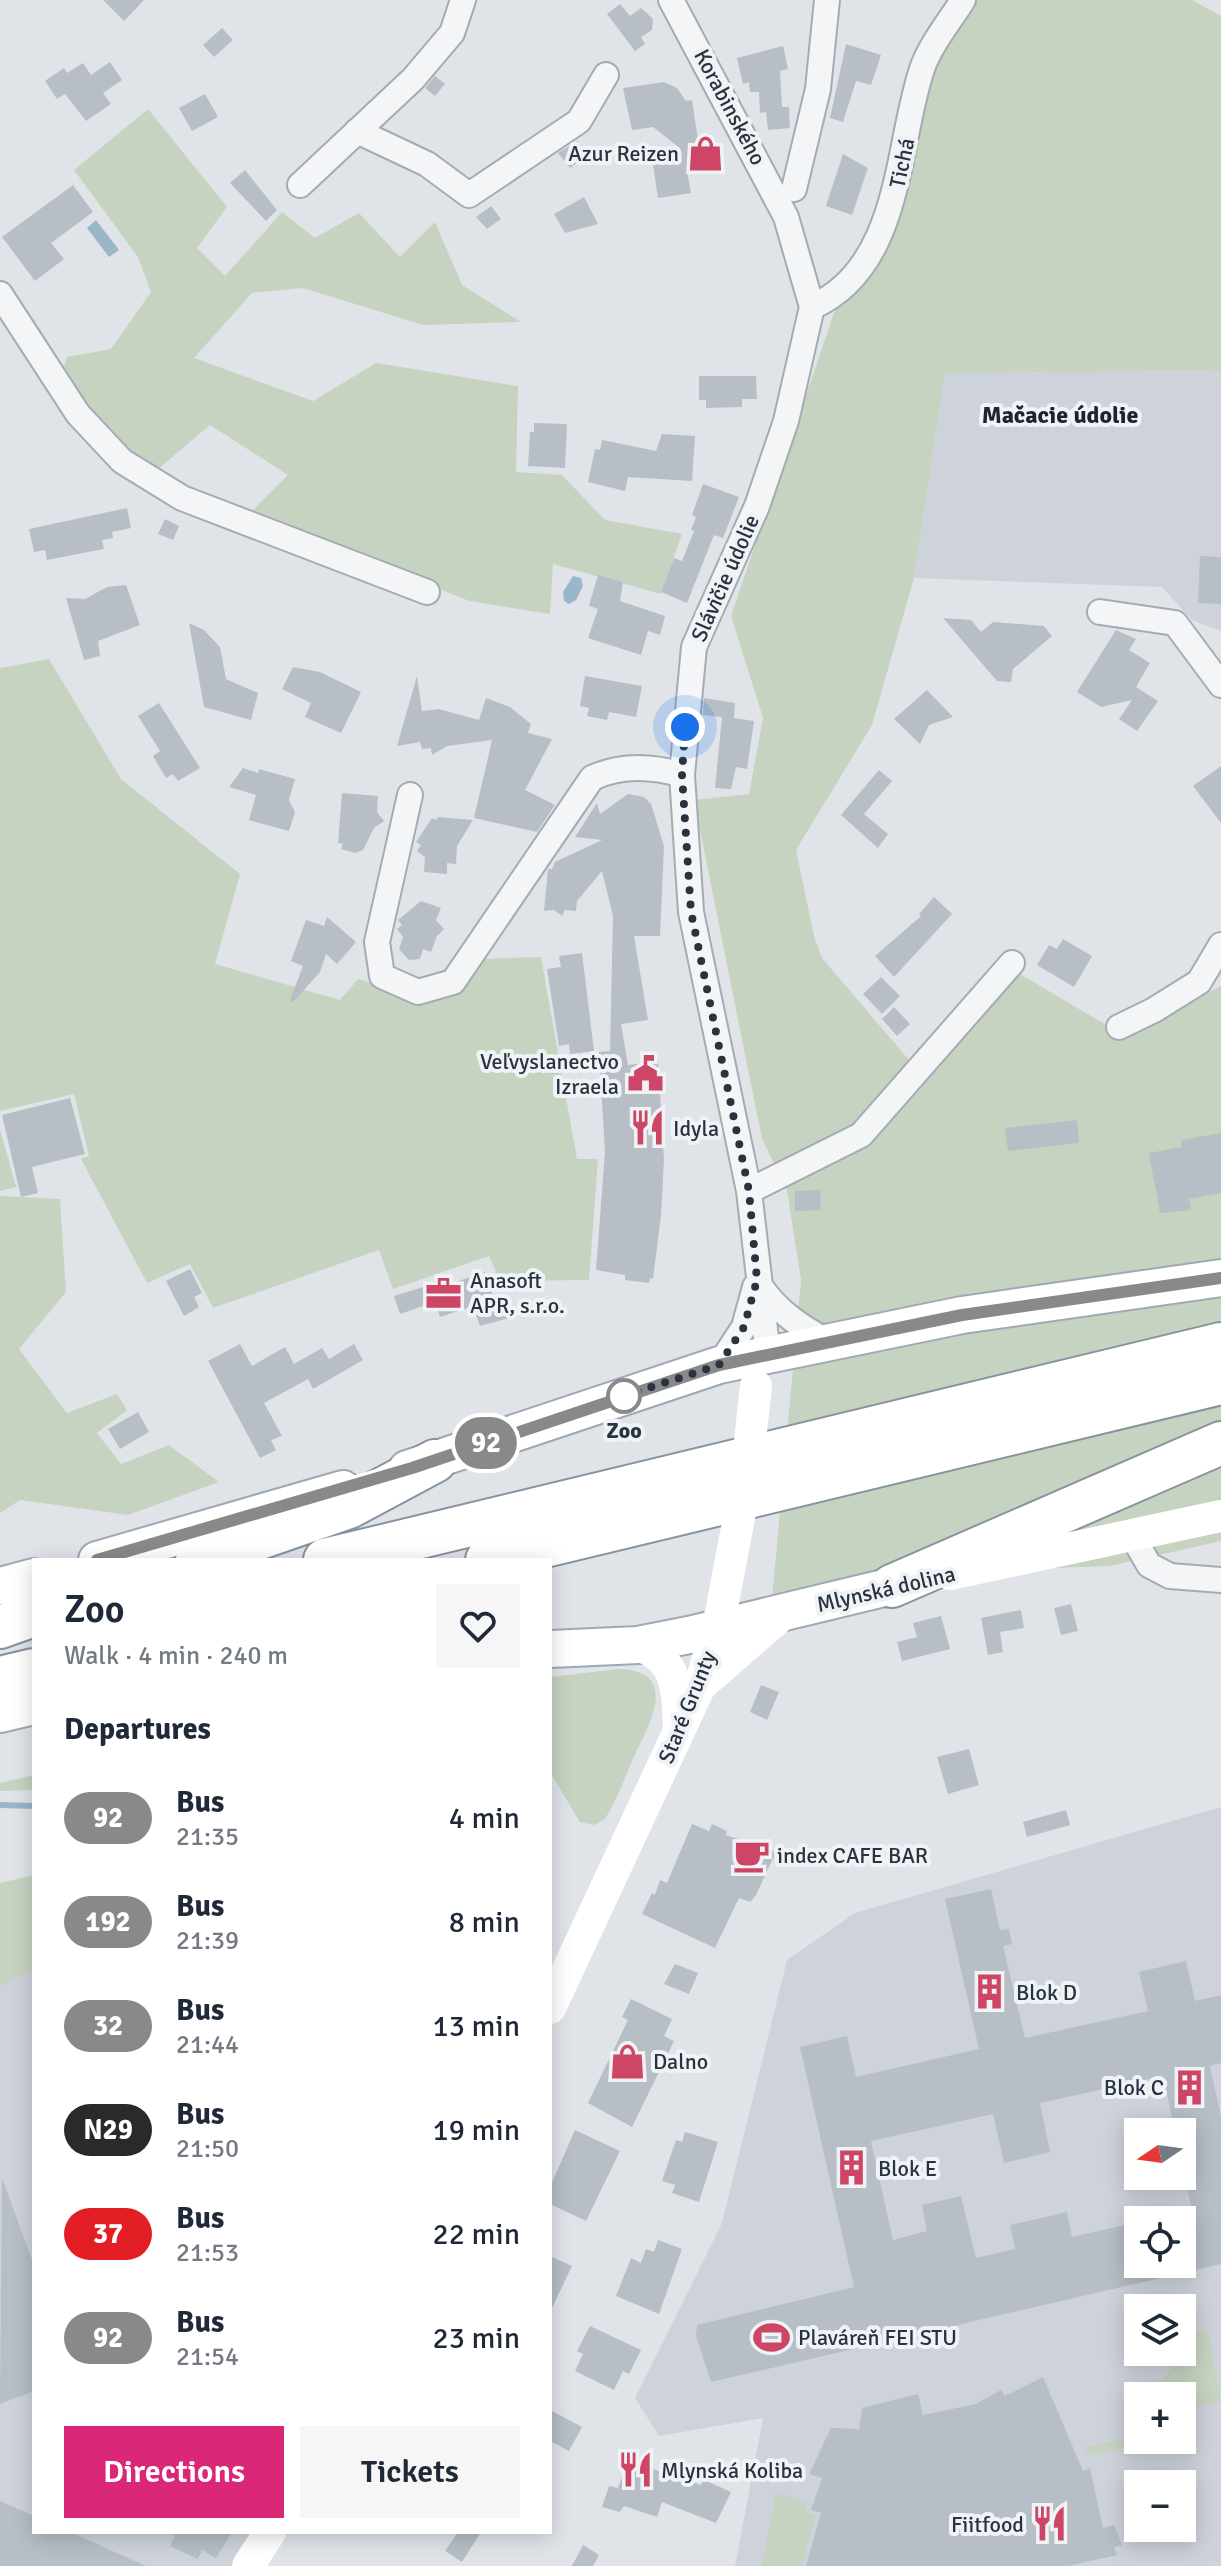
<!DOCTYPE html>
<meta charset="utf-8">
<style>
body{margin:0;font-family:Signika,sans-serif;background:#f6f6f7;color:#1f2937;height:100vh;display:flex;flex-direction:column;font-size:30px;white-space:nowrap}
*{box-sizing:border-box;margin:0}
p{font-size:26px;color:#747a83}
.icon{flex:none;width:44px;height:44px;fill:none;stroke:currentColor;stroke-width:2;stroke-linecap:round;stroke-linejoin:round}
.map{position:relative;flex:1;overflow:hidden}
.sheet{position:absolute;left:32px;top:1558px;width:520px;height:976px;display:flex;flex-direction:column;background:#fff;border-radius:0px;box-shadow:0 4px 20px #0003}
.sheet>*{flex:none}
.badge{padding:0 16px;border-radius:26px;font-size:28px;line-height:52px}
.needle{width:52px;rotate:257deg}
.controls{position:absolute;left:1124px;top:2118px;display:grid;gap:16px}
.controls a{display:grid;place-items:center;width:72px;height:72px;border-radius:0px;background:#fff;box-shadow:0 4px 20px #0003;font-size:40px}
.you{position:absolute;width:40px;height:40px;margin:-20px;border:6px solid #fff;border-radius:50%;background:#1a73e8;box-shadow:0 0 0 12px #1a73e833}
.map>.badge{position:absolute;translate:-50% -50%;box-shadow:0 0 0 4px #fff}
h2{padding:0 32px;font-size:30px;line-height:72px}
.round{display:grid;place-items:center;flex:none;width:84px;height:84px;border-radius:0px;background:#f6f6f7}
.overview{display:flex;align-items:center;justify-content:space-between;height:136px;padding:0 32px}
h1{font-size:38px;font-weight:600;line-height:60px}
.primary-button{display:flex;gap:16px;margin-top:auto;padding:16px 32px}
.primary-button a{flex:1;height:92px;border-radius:0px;background:#db2777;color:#fff;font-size:32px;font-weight:600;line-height:92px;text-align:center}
.primary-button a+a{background:#f6f6f7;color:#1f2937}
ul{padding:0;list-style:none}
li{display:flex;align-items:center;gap:24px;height:104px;padding:0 32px}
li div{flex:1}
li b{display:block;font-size:30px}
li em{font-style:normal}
li .badge{min-width:88px;font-weight:700;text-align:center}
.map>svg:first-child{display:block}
</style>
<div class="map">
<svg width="1221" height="2566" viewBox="0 0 1221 2566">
<rect width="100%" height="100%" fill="#e0e4e9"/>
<!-- built -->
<path fill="#ced3db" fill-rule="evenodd" d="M1221,371v260l-29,-11 -30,-33 -248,-9 31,-205z
M1221,1807v759h-486l28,-148 -104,18 -24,-38 87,-175 65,-263 68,-47zM1138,2132h44v44h-44zM1138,2220h44v44h-44zM1138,2308h44v44h-44zM1138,2396h44v44h-44zM1138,2484h44v44h-44z
M34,1950v582h218l-20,34h-232v-600z"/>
<!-- green -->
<path fill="#c7d3c1" d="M976,0h216l29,16v355l-276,2 -31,205 -42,147 -76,125 18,86 8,22 99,116 97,-101 102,60 101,-47v555l-111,25 -250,9 -88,24 29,-319 -14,-90 -25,-51 -68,-339 55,-6 14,-76 -32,-102 105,-309 33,-35 62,-201z
M148,109l79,98 -30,41 28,28 57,-64 33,26 44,-25 41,44 35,-35 27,63 59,37 -98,3 -120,-37 -51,5 -58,65 119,43 63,-38 142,23 -2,86 46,3 43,45 77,14 -21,60 -108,-30 -3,50 -81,-13 -218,-89 37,-37 -78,-50 -59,50 -90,-96 6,-22 44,-8 40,-57 -13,-35 -64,-87z
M49,659l72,120 119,95 -25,90 125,36 18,-21 60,19 61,-39 62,-2 36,202h21l-9,121 -89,1 -11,-25 -96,33 -14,-39 -166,58 -23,-44 -43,19 -66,-124 8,-3 -15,-62 -74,17v-443z
M0,1129l16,58 -16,4z
M0,1196l60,3 6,93 -47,57 48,64 50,-19 10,16 -30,23 24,31 48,-19 50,37 -91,33 -108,-15 -20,13z
M619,1669c64,2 28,59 13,92 -8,19 -16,40 -27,58l-11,6 -14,-3 -30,-50v-95z
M34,1775v15l-34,1v-8z
M34,1875v93l-34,18v-103z
M1208,2329l13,72 -39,12v-17h-36l25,-27 16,-35z
M1138,2436v4h28l-18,8 -1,-6 -59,14 -2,-9z
M776,2492l31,11 -2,9 11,3 -15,51h-39z"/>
<!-- water -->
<path fill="#9bb5c9" d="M96,220l23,30 -10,7 -22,-29z
M573,576l8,2 2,8 -7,14 -7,4 -5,-3 -1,-9z"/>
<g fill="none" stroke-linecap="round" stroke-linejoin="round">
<!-- stream -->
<path stroke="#9bb5c9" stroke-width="6" d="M0,1805l34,1"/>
</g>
<!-- building -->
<path fill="#b7bec6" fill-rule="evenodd" d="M103,0h41l-20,21z
M620,4l10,12 11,-8 12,11 -1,11 -11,7 4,7 -10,7 -28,-37z
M222,28l11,12 -19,17 -11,-12z
M846,44l35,11 -10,30 -15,-4 -13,41 -13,-4z
M783,46l5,23 -8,2 2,36h7l1,21 -22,2 -2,-18 -6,1 -1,-21h-9l-1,-10 -6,2 -6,-26z
M110,62l12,18 -19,13 8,11 -25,17 -21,-27 -8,5 -12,-18 19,-13 3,5 16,-10 8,12z
M435,76l10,8 -10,12 -10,-8z
M664,82l13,6 9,13 6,-1 6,40 12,-7 11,20 -34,18 4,22 -33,5 -5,-34 28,-15 -28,-22 -21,3 -9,-42z
M205,94l13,23 -26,14 -13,-23z
M577,141l11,14 -18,13 -12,-15z
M843,154l25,14 -16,47 -26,-9z
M245,170l32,40 -11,11 -36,-38z
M73,185l20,27 -42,31 13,16 -29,22 -33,-44z
M584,197l14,27 -33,9 -11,-19z
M491,206l10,13 -14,10 -11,-12z
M699,376h57l1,23h-15v8l-36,1v-8h-7z
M534,423l33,1 -2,44 -37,-2 2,-34h4z
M662,434l33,2 -3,45 -64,-4 -3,14 -37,-9 7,-33 5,1 2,-10 54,11z
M703,484l36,13 -16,41 -9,-3 -27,68 -26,-11 13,-34 8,3 12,-30 -3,-1 5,-13 -4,-2z
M127,508l4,20 -19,4 1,6 -11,2 2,9 -57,11 -2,-10 -11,2 -5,-23z
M165,519l14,7 -6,14 -15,-6z
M1200,556l21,1v47l-23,-1z
M598,575l25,7 -3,19 45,15 -5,19 -12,-4 -7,24 -53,-17 10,-29 -9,-3z
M126,585l14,40 -42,16 2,15 -16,4 -18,-62 19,1 22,-12z
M943,618l28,2 10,12 12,-10 51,4 8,10 -39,33 -2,13 -14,-1z
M189,623l15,7 16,17 6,32 32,14 -7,27 -47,-13z
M1116,630l20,9 -7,11 21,13 -14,24 22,14 -21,30 -18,-12 13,-19 -31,7 -24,-15z
M293,667l27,5 41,20 -20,41 -36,-16 6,-14 -29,-14z
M417,676l5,35 17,-2 40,11 7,-22 24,9 21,17 -3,9 24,6 -27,51 30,15 -18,27 -63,-14 18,-78 -45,6 -15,9 -1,-7 -9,1 -2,-7 -23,4z
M585,676l57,10 -6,31 -27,-5 -2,8 -20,-4 2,-8 -9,-2z
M927,690l26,27 -24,8 -9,19 -26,-25z
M704,698l31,5 -1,15 20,3 -7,48 -11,-2 -5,22 -16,-1 7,-71 -19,-2z
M159,703l41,65 -22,13 -5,-7 -7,4 -13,-22 7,-5 -22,-35z
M1221,766v57l-28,-37z
M243,768l15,5 1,-4 36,10 -6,21 6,12 -6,19 -40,-11 7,-25 -27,-8z
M879,770l13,11 -28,33 24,20 -10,14 -37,-33z
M342,793l36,3 -1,16 7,9 -10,7 -11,22 -8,3 -14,-4 2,-5 -5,-1z
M628,794l16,3 7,7 13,42 -4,90h-26l14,84 -27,4 7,41 30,-4 6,99 -3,55 -8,64 -3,-1 -1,5 -24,-3v-5l-29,-5 9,-118 -6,-100 11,-1 3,-135 -11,-45 -25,30 -1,10 -11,-1 -3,6 -8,-6 -10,1 4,-42h4l3,-7 47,-22 -27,-3 22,-34 3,11z
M438,817l35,3 -16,26 -1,18 -9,-1v11l-23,-2 1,-15 -8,-6 4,-6 -5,-3 16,-24 4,2z
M934,897l18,17 -58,63 -19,-21 46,-40 -2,-2z
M421,901l20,7 -5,12 8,9 -7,7 -6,16 -8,-3 -3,10 -11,1 -10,-11 4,-12 -6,-8 5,-4 -4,-5z
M327,917l29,25 -19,22 -11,-10 -6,18 -27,30 -3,-2 13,-34 -12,-5 15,-41 18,6z
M1063,939l29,17 -18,31 -37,-22 12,-20 8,4z
M582,953l12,98 -24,3 -1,-10 -10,2 -12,-77 14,-2 -2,-11z
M881,977l19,19 -18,18 -19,-20z
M894,1007l16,17 -13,12 -15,-17z
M70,1098l15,56 -53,13 6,26 -17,4 -19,-82z
M1077,1120l2,23 -71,8 -3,-23z
M1221,1133v60l-32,6 2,11 -31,3 -11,-60 33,-6 -1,-7z
M820,1190l1,20 -26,1v-20z
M190,1269l12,24 -8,4 5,10 -15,9 -18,-35z
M485,1272l11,32 7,-2 6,16 -29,8 -7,-20 -33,11 -5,-15 -35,12 -6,-18 36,-11 2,5z
M240,1344l12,22 33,-19 9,17 28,-16 7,11 25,-15 9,16 -50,29 -5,-10 -44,24 18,33 -11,4 5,10 -16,8 -52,-97z
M138,1412l11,20 -29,17 -12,-20z
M1071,1604l7,27 -17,4 -7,-27z
M1021,1610l3,18 -24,4 3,20 -15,3 -7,-37z
M941,1616l9,33 -48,12 -5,-19 20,-5 -4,-14z
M761,1685l18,7 -12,28 -17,-8z
M969,1749l10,36 -31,9 -11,-37z
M1066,1810l4,15 -43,12 -4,-15z
M692,1824l17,7 3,-7 15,7 -1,4 50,17 -20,43 -6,7 -11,-4 -24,50 -73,-34 10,-21 3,2 5,-15 7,3z
M991,1889l9,41 9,-1 3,15 -9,2 22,92 123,-27 -9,-39 47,-11 9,40 26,-6v68l-11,3 11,51v147l-510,118 -15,-46 1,-11 157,-38 -54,-240 47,-11 9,41 123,-28 -34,-150zM1163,2076l12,56h7v32l10,46 -10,2v52h-44v-42l-66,15 -5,-25 -57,13 5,24 -39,9 -15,-62 -39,9 5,26 -34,9 -22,-99 122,-27 11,49 46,-11 -10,-49z
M675,1964l23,9 -9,21 -25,-10z
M631,1999l41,20 -8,17 10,5 -42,86 -44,-24 40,-83 -6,-3z
M575,2130l45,21 -34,70 -36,-17v-17z
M685,2132l33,10 -19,60 -27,-9 3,-8 -13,-4 14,-41 6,2z
M2,2178l32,87v126l-34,13z
M658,2240l24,9 -23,65 -43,-18 15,-38 10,5 5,-14 8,3z
M550,2256l22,10 -22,46z
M590,2326l51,24 -12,24 -6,-3 -9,19 -39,-19 8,-17 -6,-3z
M1043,2377l40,94 7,-3 13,60 11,-3 8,20 -8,2 3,8 -49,11h-262l15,-53 -10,-3 11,-32 -13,-4 22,-46 28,1 3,-21 56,-14 5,21 53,-11 25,-14 4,6z
M550,2410l32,17 -13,24 -19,-10z
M628,2461l73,24 3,-5 27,12 -15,31 -54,-21 -5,15 -33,-11 -4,6 -18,-5 7,-21 9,2z
M0,2501l34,15v16h36l76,34h-146z
M169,2532h63l-16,26 -14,-8 -4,9 -28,-13 5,-10z
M458,2532h23l-19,30 -17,-11z
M583,2545l16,10 -6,11h-21z"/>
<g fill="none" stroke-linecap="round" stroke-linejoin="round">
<defs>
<path id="street" d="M671,0l115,217 26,90 -26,114 -29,85 -63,141 -12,128 9,137 58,279 19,164
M357,131l70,33 42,31 110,-74 27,-46
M300,185l113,-106 39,-46 11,-33
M794,189l24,-100 9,-89
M0,294l78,120 44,47 60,37 245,94
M812,307c90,-40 84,-161 110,-238 8,-24 28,-48 41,-69
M1100,612l75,11 46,62
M410,795l-33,147 5,34 36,16 35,-10 139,-204c28,-13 60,-12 90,-3
M1119,1027l35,-17 45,-28 22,-37
M749,1191l112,-56 151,-172
M760,1286c19,27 40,40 68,56
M719,1365l25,-38 11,-40
M1133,1537l16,28 21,11 51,4"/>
<path id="primary" d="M407,1469l312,-104 243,-50 259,-37
M97,1560l246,-71
M0,1586l34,-9
M550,1649l88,-4 51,-10 203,-49
M0,1714l34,-8"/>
<path id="highway" d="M197,1560l152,-53 86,-46
M325,1560l896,-216
M487,1560l734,-177
M892,1586l329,-143
M0,1627l34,-12
M0,1678l34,-8"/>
</defs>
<!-- street casing -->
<use href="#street" stroke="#a5abb3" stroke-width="28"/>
<!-- primary casing -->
<use href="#primary" stroke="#9fa9b4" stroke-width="40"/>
<!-- highway casing -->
<use href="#highway" stroke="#87939f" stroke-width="46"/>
<!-- street -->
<use href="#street" stroke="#f3f5f7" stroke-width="24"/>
<!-- secondary -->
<path stroke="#fff" stroke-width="32" d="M950,1574l271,-58
M638,1645c40,14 39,44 41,82
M700,1686l84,-73
M550,2008l150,-322 22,-77
M248,2566l22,-34"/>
<!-- primary -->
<use href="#primary" stroke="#fff" stroke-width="36"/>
<!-- highway -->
<use href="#highway" stroke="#fff" stroke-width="42"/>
<!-- secondary-bridge -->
<path stroke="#fff" stroke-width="32" d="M723,1602l22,-116 11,-100"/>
</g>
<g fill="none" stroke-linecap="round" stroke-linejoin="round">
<defs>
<path id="line" d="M97,1560l315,-92 307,-103 243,-50 259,-37"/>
</defs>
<!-- line casing -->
<use href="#line" stroke="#fff" stroke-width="18"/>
<!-- line -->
<use href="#line" stroke="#898989" stroke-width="12"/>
<!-- walk -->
<path stroke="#293340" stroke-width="8" stroke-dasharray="0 14.4" d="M624,1396l95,-31 25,-38 13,-47 -8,-89 -58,-279 -9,-137 3,-48"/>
</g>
<!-- icons -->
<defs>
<symbol id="shop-bare" viewBox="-9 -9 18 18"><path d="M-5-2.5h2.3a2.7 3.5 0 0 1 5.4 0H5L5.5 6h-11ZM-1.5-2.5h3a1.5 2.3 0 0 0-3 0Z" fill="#cd4665" stroke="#eff3f6" stroke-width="2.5" paint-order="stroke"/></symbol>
<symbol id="civic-bare" viewBox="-9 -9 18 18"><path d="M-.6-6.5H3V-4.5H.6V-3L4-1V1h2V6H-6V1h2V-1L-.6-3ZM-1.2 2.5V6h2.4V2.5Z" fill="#cd4665" stroke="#eff3f6" stroke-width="2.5" paint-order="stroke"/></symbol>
<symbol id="restaurant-bare" viewBox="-9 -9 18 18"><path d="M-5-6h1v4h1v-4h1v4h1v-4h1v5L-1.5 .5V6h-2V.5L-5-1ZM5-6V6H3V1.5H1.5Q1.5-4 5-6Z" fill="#cd4665" stroke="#eff3f6" stroke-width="2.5" paint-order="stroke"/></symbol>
<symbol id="office-bare" viewBox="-9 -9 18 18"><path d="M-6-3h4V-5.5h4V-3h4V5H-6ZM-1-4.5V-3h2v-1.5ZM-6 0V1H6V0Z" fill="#cd4665" stroke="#eff3f6" stroke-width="2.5" paint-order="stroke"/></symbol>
<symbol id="cafe-bare" viewBox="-9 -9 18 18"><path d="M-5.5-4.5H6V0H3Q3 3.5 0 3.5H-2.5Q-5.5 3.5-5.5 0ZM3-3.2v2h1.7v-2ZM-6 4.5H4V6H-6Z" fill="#cd4665" stroke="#eff3f6" stroke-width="2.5" paint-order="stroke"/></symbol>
<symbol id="building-bare" viewBox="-9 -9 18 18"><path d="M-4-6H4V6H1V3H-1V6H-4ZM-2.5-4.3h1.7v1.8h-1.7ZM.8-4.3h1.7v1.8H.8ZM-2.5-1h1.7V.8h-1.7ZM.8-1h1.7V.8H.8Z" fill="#cd4665" stroke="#eff3f6" stroke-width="2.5" paint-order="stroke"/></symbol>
<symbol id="stadium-bare" viewBox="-9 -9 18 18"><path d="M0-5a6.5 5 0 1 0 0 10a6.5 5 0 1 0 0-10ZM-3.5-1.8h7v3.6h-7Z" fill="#cd4665" stroke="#eff3f6" stroke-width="2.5" paint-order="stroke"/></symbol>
</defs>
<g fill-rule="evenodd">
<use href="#shop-bare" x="680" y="128" width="51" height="51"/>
<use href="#civic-bare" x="620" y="1048" width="51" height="51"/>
<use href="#restaurant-bare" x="622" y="1102" width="51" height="51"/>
<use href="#office-bare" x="418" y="1268" width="51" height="51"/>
<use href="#cafe-bare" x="726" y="1830" width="51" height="51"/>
<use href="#building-bare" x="964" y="1966" width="51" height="51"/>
<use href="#shop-bare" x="602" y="2036" width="51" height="51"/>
<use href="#building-bare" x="1164" y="2062" width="51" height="51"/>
<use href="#building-bare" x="826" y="2142" width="51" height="51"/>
<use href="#stadium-bare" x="746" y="2312" width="51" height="51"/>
<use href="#restaurant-bare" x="610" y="2444" width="51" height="51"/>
<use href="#restaurant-bare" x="1024" y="2498" width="51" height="51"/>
</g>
<!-- markers -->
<circle fill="#fff" stroke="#898989" stroke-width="4" cx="624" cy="1396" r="16"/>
<g text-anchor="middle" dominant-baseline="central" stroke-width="8" stroke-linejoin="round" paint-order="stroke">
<!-- street labels -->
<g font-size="22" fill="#293340" stroke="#eff3f6">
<text transform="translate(730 107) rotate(62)">Korabinského</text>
<text transform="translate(902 163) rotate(-78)">Tichá</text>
<text transform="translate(725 578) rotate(-66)">Slávičie údolie</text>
<text transform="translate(886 1589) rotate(-13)">Mlynská dolina</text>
<text transform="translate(687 1707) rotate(-68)">Staré Grunty</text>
</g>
<!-- poi labels -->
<g font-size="22" fill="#293340" stroke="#eff3f6" text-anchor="start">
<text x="679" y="153" text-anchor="end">Azur Reizen</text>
<text x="619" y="1061" text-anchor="end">Veľvyslanectvo<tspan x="619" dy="25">Izraela</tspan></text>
<text x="673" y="1128">Idyla</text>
<text x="470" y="1280">Anasoft<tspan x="470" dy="25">APR, s.r.o.</tspan></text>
<text x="777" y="1855">index CAFE BAR</text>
<text x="1016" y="1992">Blok D</text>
<text x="653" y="2061">Dalno</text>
<text x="1164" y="2087" text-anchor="end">Blok C</text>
<text x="878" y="2168">Blok E</text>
<text x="798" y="2337">Plaváreň FEI STU</text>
<text x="661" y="2470">Mlynská Koliba</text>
<text x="1024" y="2524" text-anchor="end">Fiitfood</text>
</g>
<!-- stop labels -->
<g font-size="22" font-weight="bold" fill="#293340" stroke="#eff3f6">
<text x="624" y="1430">Zoo</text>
</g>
<!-- neighbourhood labels -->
<g font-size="24" font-weight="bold" fill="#1b2431" stroke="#eff3f6">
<text x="1060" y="415">Mačacie údolie</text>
</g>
</g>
</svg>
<div class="controls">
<a><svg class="needle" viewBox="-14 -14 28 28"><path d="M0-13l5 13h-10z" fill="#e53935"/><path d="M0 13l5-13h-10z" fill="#747a83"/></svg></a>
<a><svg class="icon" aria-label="locate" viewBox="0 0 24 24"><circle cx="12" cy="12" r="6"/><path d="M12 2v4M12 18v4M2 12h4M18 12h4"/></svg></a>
<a><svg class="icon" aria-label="layers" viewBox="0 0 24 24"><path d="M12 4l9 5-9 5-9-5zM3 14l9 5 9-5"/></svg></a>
<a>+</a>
<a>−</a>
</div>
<div class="you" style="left:685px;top:727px"></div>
<b class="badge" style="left:486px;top:1443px;background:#898989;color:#fff">92</b>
<section class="sheet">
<div class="overview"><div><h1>Zoo</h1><p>Walk · 4 min · 240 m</p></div><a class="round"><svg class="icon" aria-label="heart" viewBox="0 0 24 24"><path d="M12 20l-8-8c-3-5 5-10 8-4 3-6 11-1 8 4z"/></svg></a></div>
<h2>Departures</h2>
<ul>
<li><span class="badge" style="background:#898989;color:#fff">92</span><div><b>Bus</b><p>21:35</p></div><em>4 min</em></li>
<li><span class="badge" style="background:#898989;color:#fff">192</span><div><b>Bus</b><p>21:39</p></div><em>8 min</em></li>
<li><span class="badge" style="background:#898989;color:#fff">32</span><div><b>Bus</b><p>21:44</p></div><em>13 min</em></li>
<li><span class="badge" style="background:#2b2a29;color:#fff">N29</span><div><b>Bus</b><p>21:50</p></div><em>19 min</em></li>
<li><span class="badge" style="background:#e31e24;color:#fff">37</span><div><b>Bus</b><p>21:53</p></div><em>22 min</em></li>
<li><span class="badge" style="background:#898989;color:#fff">92</span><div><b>Bus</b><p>21:54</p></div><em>23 min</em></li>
</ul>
<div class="primary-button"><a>Directions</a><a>Tickets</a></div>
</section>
</div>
